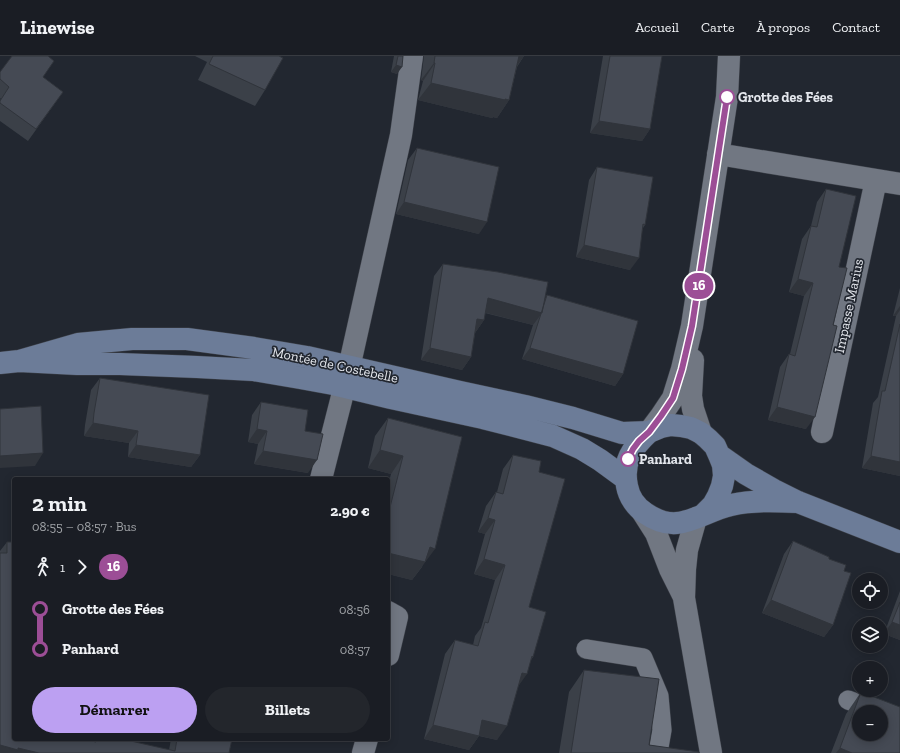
<!DOCTYPE html>
<html lang="fr">
<meta charset="utf-8">
<style>
body{margin:0;font-family:"Zilla Slab",serif;background:#23262c;color:#f1f3f6;height:100vh;display:flex;flex-direction:column;font-size:15px;white-space:nowrap}
*{box-sizing:border-box;margin:0}
p{font-size:13px;color:#9fa2a6}
.icon{flex:none;width:22px;height:22px;fill:none;stroke:currentColor;stroke-width:2;stroke-linecap:round;stroke-linejoin:round}
.map{position:relative;flex:1;overflow:hidden}
.side{position:absolute;left:12px;top:421px;width:378px;height:264px;display:flex;flex-direction:column;background:#1a1d24;border-radius:4px;box-shadow:0 2px 10px #0003,0 0 0 1px #383b41}
.side>*{flex:none}
.badge{padding:0 8px;border-radius:13px;font-size:14px;line-height:26px}
.tools{position:absolute;left:852px;top:517px;display:grid;gap:8px}
.tools a{display:grid;place-items:center;width:36px;height:36px;border-radius:50%;background:#1a1d24;box-shadow:0 2px 10px #0003,0 0 0 1px #383b41;font-size:20px}
.map>.badge{position:absolute;translate:-50% -50%;box-shadow:0 0 0 2px #fff}
.legs{display:flex;align-items:center;gap:6px;height:44px;padding:0 20px;font-size:13px}
.legs p{margin-inline-start:auto}
.summary{display:flex;align-items:center;justify-content:space-between;height:68px;padding:0 20px}
h1{font-size:22px;font-weight:700;line-height:30px}
.button{display:flex;gap:8px;margin-top:auto;padding:8px 20px}
.button a{flex:1;height:46px;border-radius:24px;background:#bca0f2;color:#111;font-size:16px;font-weight:700;line-height:46px;text-align:center}
.button a+a{background:#23262c;color:#f1f3f6}
ul{padding:0 20px;list-style:none}
li{display:flex;align-items:center;gap:14px;height:40px;font-size:15px}
li i{display:grid;place-items:center;width:6px;height:100%;margin:0 5px;background:currentColor}
li i::after{content:'';width:10px;height:10px;margin:-5px;border:3px solid;border-radius:50%;background:#1a1d24}
li p{margin-inline-start:auto}
li:first-child i{background:linear-gradient(#0000 50%,currentColor 0)}
li:last-child i{background:linear-gradient(currentColor 50%,#0000 0)}
header{display:flex;align-items:center;gap:24px;box-sizing:border-box;height:56px;padding:0 20px;background:#1a1d24;border-bottom:1px solid #383b41}
header strong{font-size:19px}
nav{display:flex;gap:22px;margin-inline-start:auto;font-size:14px}
.map>svg:first-child{display:block}
</style>
<header>
<strong>Linewise</strong>
<nav><a>Accueil</a><a>Carte</a><a>À propos</a><a>Contact</a></nav>
</header>
<div class="map">
<svg width="900" height="697" viewBox="0 0 900 697">
<rect width="100%" height="100%" fill="#222730"/>
<g fill="none" stroke-linecap="round" stroke-linejoin="round">
<defs>
<path id="service" d="M586,593l57,9 16,38 3,34 -4,23
M848,644l52,19"/>
<path id="minor" d="M718,98l182,30
M693,304l-2,36 2,13 8,24
M649,376l12,-16 12,-18 9,-29 10,-43 35,-229 2,-41
M822,376l54,-252
M321,423l26,-102 54,-242 11,-79
M642,455l14,22 14,36 13,26
M696,462l-9,32 -2,19 -1,29 27,155
M388,556l9,5 -9,38
M363,697l4,-14"/>
<path id="secondary" d="M19,305l59,-17 54,-5h55l67,9 53,9 153,35 65,14 48,12 49,15 27,-1 12,-5 10,-2 10,1 10,2 10,5 7,6 7,7 4,9 4,10 1,11 -2,10 -4,10 -5,9 -9,9
M0,307l19,-2 58,3h43l77,3 56,3 47,8 33,6 58,14 92,20 70,18 29,13 18,11 26,19
M649,376c-17,16 -27,30 -22,54 2,11 9,21 18,27 34,24 54,-1 86,-8 22,-5 45,-4 67,-3
M719,399l27,19 28,16 24,12 102,40"/>
</defs>
<!-- service casing -->
<use href="#service" stroke="#3f434b" stroke-width="20"/>
<!-- minor casing -->
<use href="#minor" stroke="#3f434b" stroke-width="23"/>
<!-- secondary casing -->
<use href="#secondary" stroke="#3f434b" stroke-width="23"/>
<!-- service -->
<use href="#service" stroke="#717782" stroke-width="19"/>
<!-- minor -->
<use href="#minor" stroke="#717782" stroke-width="22"/>
<!-- secondary -->
<use href="#secondary" stroke="#6c7c98" stroke-width="22"/>
</g>
<!-- wall -->
<path fill="#3b4048" d="M195,0h84l-14,34 -10,16 -57,-26 9,-18z
M394,0h9l-6,18 -6,-2z
M424,0h100l-7,11 -8,33 -12,18 -4,-1 -1,1 -74,-18 5,-19 -2,-1z
M603,0h59l-12,73 -8,12 -52,-8z
M0,16l43,5 20,15 -35,49 -28,-20v-21l1,-1 -1,-1z
M417,92l62,86 -83,-20 12,-54z
M597,111l48,58 -2,3 -13,42 -54,-13 13,-77z
M826,133l13,78 -33,162 -38,-9 12,-53 9,-13h1l14,-58 -15,-4 13,-53 9,-13 6,-24z
M443,208l102,35 2,-4 76,79 -8,12 -93,-27 11,-34 -48,-12 -1,7 -9,13 -4,24 -9,13 -41,-10 13,-84z
M900,232v188l-38,-8 11,-65 5,-6 18,-81h-3z
M100,322l100,77 -9,12 -63,-10 1,-14 -45,-7 1,-11 6,-35z
M261,346l44,29 3,42 -54,-9 4,-20 -10,-2 4,-27z
M388,362l74,19 -40,130 -10,13 -24,-6v-89l3,-11 -23,-6 7,-32z
M513,399l26,17 -10,135 4,50 -2,3 -14,28 -20,52 -18,-4 -10,14 -45,-11 21,-85 10,-14 18,5 2,-9 6,-8 14,-48 -21,-6 11,-40 -7,-2 8,-26 10,-14h1l6,-23z
M793,485l36,18 15,12 -11,54 -9,12 -62,-24 22,-59z
M7,486l7,197 78,3 2,-3h28l47,11 2,-11h61l-3,14h-229v-202z
M900,535v49l-16,-6z
M584,614l65,75 50,8h-140l10,-61z
M861,636l39,61h-69l15,-39z"/>
<!-- shaded-wall -->
<path fill="#30343b" d="M516,0h8l-10,14z
M434,7h1l-12,18 -2,-1z
M396,9l6,2 -5,7 -6,-2z
M431,27l74,16 4,1 -12,18 -4,-1 -1,1 -74,-18z
M599,65l51,8 -8,12 -52,-8z
M404,146l83,20 -8,12 -83,-20z
M584,189l55,13 -9,12 -54,-13z
M798,223l15,4 -9,13 -15,-4z
M488,242l54,15 -9,12 -54,-14z
M900,250v4l-4,6h-3z
M477,263l7,1 -9,13z
M430,292l41,9 -9,13 -41,-10z
M530,292l93,26 -8,12 -93,-27z
M777,351l38,10 -9,12 -38,-9z
M93,367l45,8 -9,12 -45,-7z
M257,373l10,2 -9,13 -10,-2z
M136,389l64,10 -9,12 -63,-10z
M380,394l23,6 -12,18 -23,-6z
M263,395l54,9 -9,13 -54,-9z
M43,397l-8,13 -35,2v-12z
M871,400l29,6v14l-38,-8z
M488,462l7,2 -10,14 -7,-2z
M430,491l5,2 -23,31 -24,-6v-21z
M484,503l21,6 -10,15 -21,-6z
M771,544l62,25 -9,12 -62,-24z
M892,566l8,3v15l-16,-6z
M522,617l5,1 -10,14z
M482,664l25,6 -10,14 -25,-6z
M433,669l46,11 -10,14 -45,-11z
M0,689l18,3 21,5h-39z
M840,692l12,5h-16z"/>
<!-- building -->
<path fill="#454a54" stroke="#30343b" fill-rule="evenodd" d="M12,0h36l6,5 -11,16 20,15 -27,37 -36,-26v-2l9,-14 -9,-8v-7z
M213,0h66l4,2 -18,32 -56,-26z
M398,0h5l-1,11 -6,-2z
M435,0h84l-10,44 -4,-1v1l-74,-17 4,-20h-1z
M610,0h52l-12,73 -51,-8z
M417,92l82,19 -12,55 -83,-20z
M597,111l56,10 -8,48 -2,-1 -4,34 -55,-13z
M826,133l30,7 -17,71 8,1 -14,57 4,1 -22,91 -38,-10 12,-53 6,2 18,-73 -15,-4 13,-53 6,1z
M443,208l55,8 50,10 -6,31 -54,-15 -4,22 -7,-1 -6,38 -41,-9z
M547,239l91,26 -15,53 -93,-26z
M900,268v138l-29,-6 11,-65h3z
M100,322l109,17 -9,60 -64,-10 2,-14 -45,-8 1,-10z
M261,346l47,8 -3,21 18,3 -6,26 -54,-9 4,-20 -10,-2z
M41,350l2,47 -43,3v-47z
M388,362l74,19 -27,112 -5,-2 -5,15 -37,-9v-38l15,-59 -23,-6z
M513,399l28,6 -2,11 26,7 -36,128 17,5 -13,45 -1,-1 -5,18 -5,-1 -15,53 -25,-6 -3,16 -46,-11 22,-85 23,6 7,-24 3,1 17,-58 -21,-6 11,-39 -7,-2 8,-26 7,2z
M793,485l36,16v2l17,6 -2,6 7,2 -18,52 -62,-25z
M7,486h7v197h68l14,3v-3h26l53,12 2,-12h55l-3,14h-190l-21,-5v2l-18,-5v-192h7z
M900,546v23l-8,-3z
M584,614l75,9 -10,66 50,7v1h-128z
M861,636l39,15v46h-48l-12,-5zM859,656h22v22h-22z"/>
<g fill="none" stroke-linecap="round" stroke-linejoin="round">
<defs>
<path id="line-1" d="M628,403l5,-10 6,-8 10,-9 12,-16 12,-18 9,-29 10,-43 35,-229"/>
</defs>
<!-- line-1 casing -->
<use href="#line-1" stroke="#fff" stroke-width="9"/>
<!-- line-1 -->
<use href="#line-1" stroke="#9c4e96" stroke-width="6"/>
</g>
<!-- markers -->
<g fill="#fff" stroke="#9c4e96" stroke-width="2">
<circle cx="727" cy="41" r="7"/>
<circle cx="628" cy="403" r="7"/>
</g>
<g text-anchor="middle" dominant-baseline="central" stroke-width="3.5" stroke-linejoin="round" paint-order="stroke">
<!-- stop labels -->
<g font-size="14" font-weight="bold" fill="#e3e6ec" stroke="#222730" text-anchor="start">
<text x="738" y="41">Grotte des Fées</text>
<text x="639" y="403">Panhard</text>
</g>
<!-- street labels -->
<g font-size="14" fill="#e3e6ec" stroke="#222730">
<text transform="translate(849 250) rotate(-78)">Impasse Marius</text>
<text transform="translate(335 309) rotate(12)">Montée de Costebelle</text>
</g>
</g>
</svg>
<div class="tools">
<a><svg class="icon" aria-label="locate" viewBox="0 0 24 24"><circle cx="12" cy="12" r="6"/><path d="M12 2v4M12 18v4M2 12h4M18 12h4"/></svg></a>
<a><svg class="icon" aria-label="layers" viewBox="0 0 24 24"><path d="M12 4l9 5-9 5-9-5zM3 14l9 5 9-5"/></svg></a>
<a>+</a>
<a>−</a>
</div>
<b class="badge" style="left:699px;top:230px;background:#9c4e96;color:#fff">16</b>
<section class="side">
<div class="summary"><div><h1>2 min</h1><p>08:55 – 08:57 · Bus</p></div><b>2.90 €</b></div>
<div class="legs"><svg class="icon" aria-label="walk" viewBox="0 0 24 24"><circle cx="13" cy="4" r="2"/><path d="M13 8l-2 6 4 7M11 14l-3 7M7 12l3-4h3l4 4"/></svg>1<svg class="icon" aria-label="forward" viewBox="0 0 24 24"><path d="M9 5l7 7-7 7"/></svg><b class="badge" style="background:#9c4e96;color:#fff">16</b></div>
<ul>
<li><i style="color:#9c4e96"></i><b>Grotte des Fées</b><p>08:56</p></li>
<li><i style="color:#9c4e96"></i><b>Panhard</b><p>08:57</p></li>
</ul>
<div class="button"><a>Démarrer</a><a>Billets</a></div>
</section>
</div>
